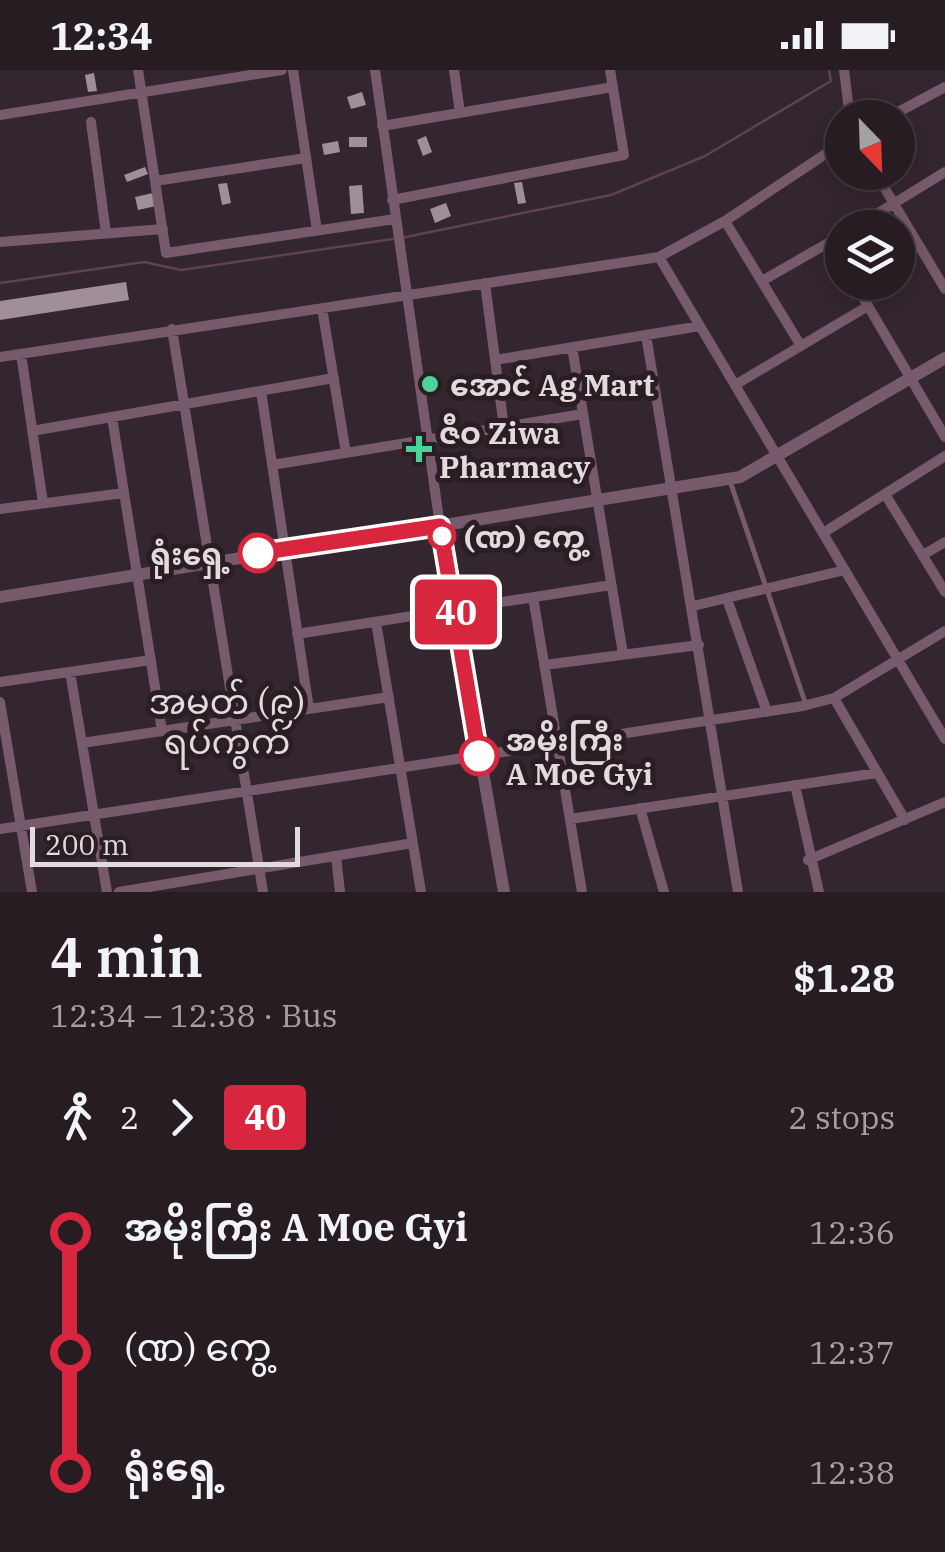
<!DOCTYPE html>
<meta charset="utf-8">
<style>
body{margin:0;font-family:"IBM Plex Serif","Noto Sans Myanmar",serif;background:#33292f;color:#f1f3f6;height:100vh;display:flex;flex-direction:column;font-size:38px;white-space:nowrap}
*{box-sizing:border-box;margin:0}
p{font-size:32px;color:#a4a1a5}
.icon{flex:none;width:55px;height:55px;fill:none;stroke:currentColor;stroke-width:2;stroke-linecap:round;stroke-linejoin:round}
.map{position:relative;height:822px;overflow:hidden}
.sheet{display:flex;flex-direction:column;background:#271c22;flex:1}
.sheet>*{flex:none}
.badge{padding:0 20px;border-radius:8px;font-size:35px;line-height:65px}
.needle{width:65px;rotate:157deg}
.tools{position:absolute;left:825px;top:30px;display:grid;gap:20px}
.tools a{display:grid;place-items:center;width:90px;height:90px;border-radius:50%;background:#271c22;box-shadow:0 5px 25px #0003,0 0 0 2px #433a40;font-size:50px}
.scale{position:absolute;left:30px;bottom:25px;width:270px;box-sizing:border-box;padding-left:10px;border:5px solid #e3dadf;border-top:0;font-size:28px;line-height:35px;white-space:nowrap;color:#e3dadf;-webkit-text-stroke:8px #2a1d24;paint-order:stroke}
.map>.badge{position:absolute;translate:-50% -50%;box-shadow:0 0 0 5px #fff}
.legs{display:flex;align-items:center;gap:15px;height:110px;padding:0 50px;font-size:32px}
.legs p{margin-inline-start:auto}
.overview{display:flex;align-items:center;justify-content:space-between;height:170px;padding:0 50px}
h1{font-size:55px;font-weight:600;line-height:75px}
ul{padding:0 50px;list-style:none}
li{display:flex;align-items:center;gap:35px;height:120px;font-size:38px}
li i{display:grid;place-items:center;width:15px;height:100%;margin:0 12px;background:currentColor}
li i::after{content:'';width:25px;height:25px;margin:-12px;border:8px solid;border-radius:50%;background:#271c22}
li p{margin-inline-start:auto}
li:first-child i{background:linear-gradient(#0000 50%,currentColor 0)}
li:last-child i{background:linear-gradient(currentColor 50%,#0000 0)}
.status{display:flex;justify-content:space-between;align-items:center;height:70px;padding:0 50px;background:#271c22;direction:ltr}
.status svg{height:28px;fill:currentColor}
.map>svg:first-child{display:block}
</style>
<div class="status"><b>12:34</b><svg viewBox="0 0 49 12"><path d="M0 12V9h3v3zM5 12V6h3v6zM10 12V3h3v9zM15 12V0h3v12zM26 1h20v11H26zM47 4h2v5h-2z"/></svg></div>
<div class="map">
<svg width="945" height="822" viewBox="0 0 945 822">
<rect width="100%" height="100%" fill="#34262e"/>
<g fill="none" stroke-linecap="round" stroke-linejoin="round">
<!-- stream -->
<path stroke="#5e4154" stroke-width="2.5" d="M401,168l210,-43 94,-39 126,-75 -2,-11
M0,213l144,-21 37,8 212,-31"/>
</g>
<!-- building -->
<path fill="#a08f99" d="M94,3l3,18 -9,1 -3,-17z
M362,22l4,13 -15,4 -4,-12z
M426,66l6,16 -9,4 -6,-16z
M349,67h18v10h-18z
M338,71l2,11 -16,3 -2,-11z
M145,97l3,7 -21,8 -3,-7z
M522,112l4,21 -8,1 -4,-21z
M227,113l4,20 -9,2 -4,-21z
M362,115l2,28 -13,1 -2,-28z
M153,123l3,13 -18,4 -3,-13z
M446,133l5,13 -16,7 -5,-14z
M126,212l3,18 -129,20v-19z"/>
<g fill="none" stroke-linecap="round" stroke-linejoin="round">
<!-- service -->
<path stroke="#775a6b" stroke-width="5" d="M730,411l75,221"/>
<!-- minor -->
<path stroke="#775a6b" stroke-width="10" d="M138,0l28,183 229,-34
M293,0l24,161
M375,0l65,456
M454,0l6,43
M844,0l6,48
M0,45l282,-45
M887,48l58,-31
M91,52l15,111
M382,56l231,-39
M875,102l70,117
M155,111l151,-23
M392,130l232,-45 -14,-85
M725,151l76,125
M854,158l91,-56
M0,172l163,-13
M830,172l12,21
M659,187l286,482
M762,211l80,-46
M854,212l91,155
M485,213l19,145
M322,238l24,145
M172,259l91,563
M646,265l92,557
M572,277l51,307
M21,284l22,149
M0,287l659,-100 66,-36 117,-78
M495,290l205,-34
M735,315l133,-79
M261,321l48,318
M112,347l50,314
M32,361l302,-53
M272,395l311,-51
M885,424l60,98
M0,439l124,-16
M823,463l122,-77
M923,485l22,-13
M533,527l49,295
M727,529l40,113
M693,536l152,-36
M376,552l45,270
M297,564l314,-49
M544,595l155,-20
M70,602l37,220
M0,612l151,-22
M834,628l71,122
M0,632l32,190
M82,673l307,-46
M795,715l24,107
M640,738l24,84
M570,749l307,-46
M0,759l803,-123 31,-8 111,-67
M336,786l4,36
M808,790l137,-58
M119,822l294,-49"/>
<!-- tertiary -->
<path stroke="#775a6b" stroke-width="12" d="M440,456l64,366
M0,527l740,-120 205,-119"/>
</g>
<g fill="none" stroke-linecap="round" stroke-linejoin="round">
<defs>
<path id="line-1" d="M258,483l182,-27 39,230"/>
</defs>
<!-- line-1 casing -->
<use href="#line-1" stroke="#fff" stroke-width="22"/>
<!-- line-1 -->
<use href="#line-1" stroke="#d7263d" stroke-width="15"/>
</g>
<!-- markers -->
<g fill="#4ad49c" stroke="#2a1d24" stroke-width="4">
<circle cx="430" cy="314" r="10"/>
<path d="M414 364h10v10h10v10h-10v10h-10v-10h-10v-10h10z"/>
</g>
<g fill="#fff" stroke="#d7263d" stroke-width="5">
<circle cx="442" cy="466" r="12"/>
<circle cx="258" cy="483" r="18"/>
<circle cx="479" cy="686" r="18"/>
</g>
<g text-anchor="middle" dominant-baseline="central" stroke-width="10" stroke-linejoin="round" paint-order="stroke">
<!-- poi labels -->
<g font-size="30" font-weight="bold" fill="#e3dadf" stroke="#2a1d24" text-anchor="start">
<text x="450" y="314">အောင် Ag Mart</text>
<text x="439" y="362">ဇီဝ Ziwa<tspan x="439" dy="34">Pharmacy</tspan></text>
</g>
<!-- stop labels -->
<g font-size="30" font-weight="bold" fill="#e3dadf" stroke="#2a1d24" text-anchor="start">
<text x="464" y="466">(ဏ) ကွေ့</text>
<text x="230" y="483" text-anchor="end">ရုံးရှေ့</text>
<text x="506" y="669">အမိုးကြီး<tspan x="506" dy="34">A Moe Gyi</tspan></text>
</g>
<!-- quarter labels -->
<g font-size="35" fill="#e3dadf" stroke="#2a1d24">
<text x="227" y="631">အမှတ် (၉)<tspan x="227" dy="40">ရပ်ကွက်</tspan></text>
</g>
</g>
</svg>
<div class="tools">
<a><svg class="needle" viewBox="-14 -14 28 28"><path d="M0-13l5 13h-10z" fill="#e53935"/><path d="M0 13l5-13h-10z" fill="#a4a1a5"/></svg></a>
<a><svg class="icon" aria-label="layers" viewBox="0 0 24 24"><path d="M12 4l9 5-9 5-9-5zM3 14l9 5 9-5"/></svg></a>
</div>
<div class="scale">200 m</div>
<b class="badge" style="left:456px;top:542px;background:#d7263d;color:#fff">40</b>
</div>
<section class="sheet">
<div class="overview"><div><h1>4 min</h1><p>12:34 – 12:38 · Bus</p></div><b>$1.28</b></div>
<div class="legs"><svg class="icon" aria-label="walk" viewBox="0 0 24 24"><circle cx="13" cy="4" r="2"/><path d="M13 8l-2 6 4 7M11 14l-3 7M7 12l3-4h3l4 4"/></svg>2<svg class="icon" aria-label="forward" viewBox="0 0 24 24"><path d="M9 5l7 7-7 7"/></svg><b class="badge" style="background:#d7263d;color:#fff">40</b><p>2 stops</p></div>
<ul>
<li><i style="color:#d7263d"></i><b>အမိုးကြီး A Moe Gyi</b><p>12:36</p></li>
<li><i style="color:#d7263d"></i><span>(ဏ) ကွေ့</span><p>12:37</p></li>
<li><i style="color:#d7263d"></i><b>ရုံးရှေ့</b><p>12:38</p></li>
</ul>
</section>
